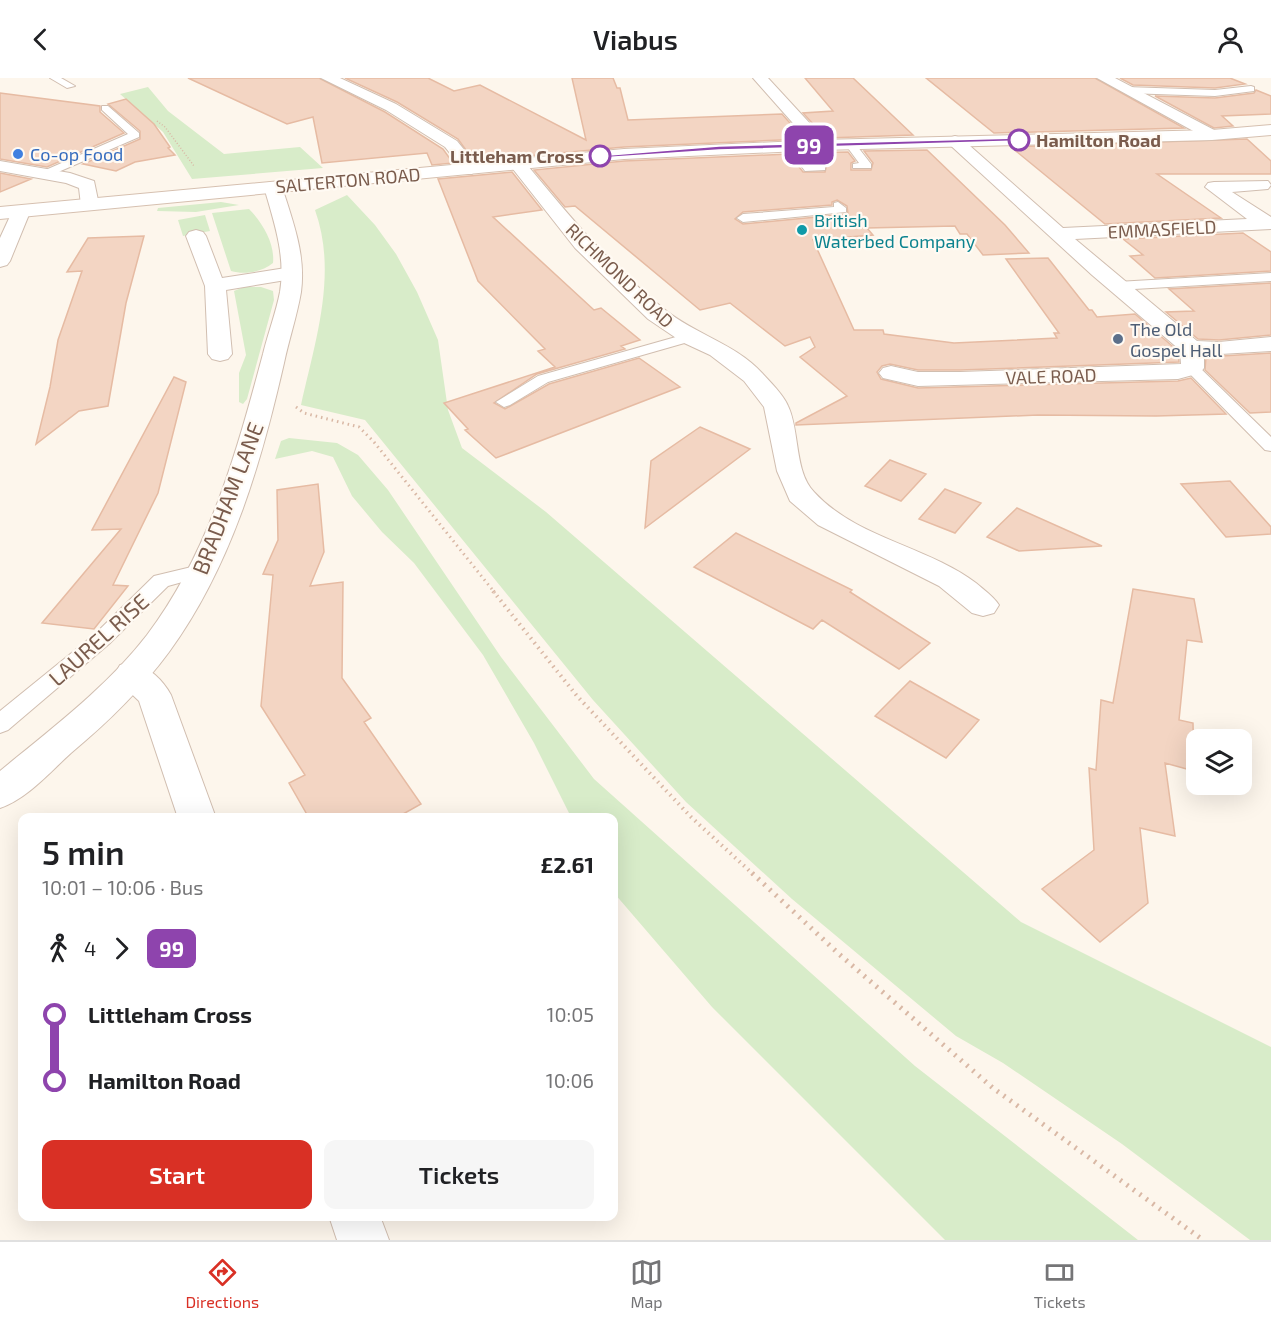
<!DOCTYPE html>
<meta charset="utf-8">
<style>
body{margin:0;font-family:"Exo 2",sans-serif;background:#f6f6f6;color:#202124;height:100vh;display:flex;flex-direction:column;font-size:22px;white-space:nowrap}
*{box-sizing:border-box;margin:0}
p{font-size:20px;color:#757577}
.icon{flex:none;width:33px;height:33px;fill:none;stroke:currentColor;stroke-width:2;stroke-linecap:round;stroke-linejoin:round}
.map{position:relative;flex:1;overflow:hidden}
.side{position:absolute;left:18px;top:735px;width:600px;height:408px;display:flex;flex-direction:column;background:#fff;border-radius:12px;box-shadow:0 6px 24px #0002}
.side>*{flex:none}
.badge{padding:0 12px;border-radius:9px;font-size:21px;line-height:39px}
.buttons{position:absolute;left:1186px;top:651px;display:grid;gap:12px}
.buttons a{display:grid;place-items:center;width:66px;height:66px;border-radius:12px;background:#fff;box-shadow:0 6px 24px #0002;font-size:30px}
.map>.badge{position:absolute;translate:-50% -50%;box-shadow:0 0 0 3px #fff}
.legs{display:flex;align-items:center;gap:9px;height:66px;padding:0 24px;font-size:20px}
.legs p{margin-inline-start:auto}
.summary{display:flex;align-items:center;justify-content:space-between;height:102px;padding:0 24px}
h1{font-size:33px;font-weight:600;line-height:45px}
.primary-button{display:flex;gap:12px;margin-top:auto;padding:12px 24px}
.primary-button a{flex:1;height:69px;border-radius:12px;background:#d93025;color:#fff;font-size:24px;font-weight:600;line-height:69px;text-align:center}
.primary-button a+a{background:#f6f6f6;color:#202124}
ul{padding:0 24px;list-style:none}
li{display:flex;align-items:center;gap:21px;height:66px;font-size:22px}
li i{display:grid;place-items:center;width:9px;height:100%;margin:0 8px;background:currentColor}
li i::after{content:'';width:15px;height:15px;margin:-8px;border:4px solid;border-radius:50%;background:#fff}
li p{margin-inline-start:auto}
li:first-child i{background:linear-gradient(#0000 50%,currentColor 0)}
li:last-child i{background:linear-gradient(currentColor 50%,#0000 0)}
header{display:flex;justify-content:space-between;align-items:center;height:78px;padding:0 24px;background:#fff;font-size:27px;font-weight:600}
.tabs{display:flex;justify-content:space-around;align-items:center;height:84px;border-top:2px solid #e0e0e0;background:#fff;font-size:16px;color:#757577}
.tabs a{display:grid;justify-items:center;gap:3px}
.tabs .on{color:#d93025}
.map>svg:first-child{display:block}
</style>
<header><svg class="icon" aria-label="back" viewBox="0 0 24 24"><path d="M15 5l-7 7 7 7"/></svg>Viabus<svg class="icon" aria-label="person" viewBox="0 0 24 24"><circle cx="12" cy="8" r="4"/><path d="M4 21q1-7 8-7t8 7"/></svg></header>
<div class="map">
<svg width="1271" height="1162" viewBox="0 0 1271 1162">
<rect width="100%" height="100%" fill="#fdf6ec"/>
<!-- green -->
<path fill="#d8ecc9" d="M148,9l20,24 56,43 76,-7 23,21 -131,11 -29,-47 -43,-38z
M347,117l28,30 21,29 21,38 21,48 10,70 14,38 84,64 475,410 250,125v193h-21l-128,-96 -119,-81 -47,-27 -164,-137 -106,-97 -93,-102 -228,-280 -64,-15c14,-63 37,-131 14,-195z
M221,124l18,3 -43,7 -39,-1 1,-3z
M249,131c14,14 26,35 24,54 -11,9 -28,12 -42,8l-19,-58z
M205,137l5,16 -27,5 -5,-16z
M244,209h17l12,4 1,9 -27,99 -4,5 -4,-2v-29l7,-18 -12,-64z
M289,360l48,5 21,12 30,35 113,167 93,122 321,287 223,174h-193l-233,-233 -98,-114v-75l-43,-1 -37,-74 -51,-88 -69,-92 -32,-31 -30,-36 -19,-39 -21,-6 -37,8 6,-18z"/>
<!-- building -->
<path fill="#f3d5c3" stroke="#e6bba3" stroke-width="1.5" fill-rule="evenodd" d="M188,0h131l66,34 58,37 10,14 -21,2 -5,-12 -105,10 -9,-46 -26,7z
M345,0h83l26,13 26,-6 106,55 -14,-62h41l4,10h3l8,32 154,-6 22,25 -180,8 -150,14 -16,-22 -61,-37z
M805,0h48l60,57 -87,3 -23,-25 30,-2z
M926,0h169l89,50 -190,5z
M1120,0h110l15,6 -30,4 -82,-3z
M1256,12l15,6v18l-49,2 11,10 -19,2 -59,-32 60,2 39,-5z
M0,15l100,13v6l24,21 -77,34 -47,-8z
M126,21l28,25 16,23 -2,1 7,7 -40,7 -19,9 -33,-7 57,-25v-8l-32,-27z
M1247,61l24,22v13h-114l64,44 -116,6 -94,-77z
M927,72l78,75 24,28 -46,2 -16,-21h-7l-5,-8 -88,2 6,7 -60,5 41,90h29l1,4 70,9 103,-5 -3,-5h5l-53,-74 42,-1 41,52h3l5,7 38,-3 43,37 1,11 -219,8h-42l-28,-6 -8,2 -5,6 4,7 37,9 260,-7 13,-3 35,36 -70,2 -118,-1 -242,10v-2l51,-27 -47,-39 15,-10 -5,-10 -25,9 -55,-43 -30,7 -125,-104 -10,1 -31,-37 90,-9 165,-7 14,18h22l2,-8 -14,-1 -8,-10 43,-1 7,9 -4,2v7h20l2,-7 -9,-12zM837,122l10,6 1,8 -105,10 -8,-5 8,-7 89,-7v-3z
M512,94l30,38 -49,7 101,93 7,-2 39,32 -19,6 4,3 -88,25 -43,29 11,6 44,-25 90,-26 41,29 -184,71 -31,-28 3,-1 -24,-26 111,-36 -17,-16 7,-2 -67,-68 -40,-102z
M0,95l31,6 -31,13z
M1243,155l28,19v19l-116,7 -25,-22 13,-1 -20,-16z
M144,158l-18,67 -18,103 -29,5 -43,33 14,-57 8,-47 24,-69 -15,1 21,-34z
M1271,205v52l-52,5 -21,-1 -32,-27 28,-1 -25,-22z
M1271,275v59l-21,1 -45,-43 1,-13z
M174,299l12,5 -28,111 -45,92 15,1 -34,43 -52,-6 79,-94 -29,1z
M700,349l50,22 -105,79 6,-67z
M890,382l36,14 -25,27 -36,-15z
M1230,403l41,46v7l-45,3 -45,-53z
M318,406l6,68 -14,34 33,-4 -1,96 29,40 -7,4 57,82 -25,14h-87l-20,-35 16,-8 -44,-69 12,-131 -10,-1 15,-34 -1,-50z
M945,411l36,14 -26,30 -36,-14z
M1017,430l85,38 -83,5 -32,-14z
M736,455l116,57 -2,2 80,51 -31,26 -77,-49 -9,9 -119,-62z
M1133,511l61,10 8,43 -15,-2 -8,80 14,3 1,48 -29,-8 10,73 -35,-8 8,75 -48,39 -58,-53 52,-39 -5,-82 7,2 5,-70 12,3z
M910,603l69,39 -33,38 -71,-42z"/>
<g fill="none" stroke-linecap="round" stroke-linejoin="round">
<defs>
<path id="service" d="M50,0h11l14,8 -8,2z
M1251,8l3,1v4l-39,5 -89,-3 -5,-3 5,-3 89,3z
M102,28h6l31,27v4l-90,39h-8v-4l87,-38 -26,-24z
M850,63l4,1 17,22v4h-18v-4l6,-1 -14,-19z
M791,65l4,1 17,21 13,1v4l-20,1 -19,-25z
M838,124l8,6v4l-103,10 -6,-4 6,-4 91,-7v-4z
M1271,195v8l-154,9 -7,-4 7,-4z
M690,255l5,1 2,3 -2,3 -147,42 -38,23 -6,2 -8,-5 42,-26z
M1192,286l5,1 74,72v14l-6,-1 -78,-79 -2,-3z
M204,486l7,2 3,4 -3,4 -43,12 -59,58 -101,86 -8,3v-22l95,-77 59,-58z"/>
<path id="minor" d="M321,0h19l56,26 61,37 13,16 5,13 -3,4h-12l-6,-16 -9,-11 -59,-37z
M753,0h15l59,64 2,3 -2,3h-12z
M1097,0h18l103,54 2,3 -2,3h-12z
M955,58l6,2 102,90 184,-9 -42,-32 3,-4 6,-1 54,-1 3,4 -3,4 -36,3 39,25v12l-196,10 122,102 22,1 52,-5v14l-67,4v13l-4,5 -22,6 -260,7 -35,-8 -4,-5 4,-5 8,-2 27,6h42l221,-8 -1,-14 -88,-75 -143,-131 -2,-3 2,-3z
M517,81l6,1c44,53 87,106 141,149 30,25 72,35 98,64 9,10 21,21 26,33 12,25 6,65 26,86 42,46 113,54 162,91 8,7 17,13 23,22l-5,8 -11,3 -11,-3 -33,-27 -121,-61 -28,-24 -13,-30 -13,-64 -20,-26 -34,-26 -28,-13 -34,-23 -73,-71 -66,-84 2,-4z
M21,128l7,2 2,4 -20,49 -3,4 -7,2v-29l12,-26 2,-4z
M196,152l7,2 3,4 16,42 70,-11 7,2 3,4 -3,4 -7,2 -66,11 6,64 -4,5 -8,2 -8,-2 -4,-5 -3,-68 -19,-50 3,-4z
M132,584c17,5 31,18 39,33l45,123h-38l-39,-117 -19,-18 -5,-9 5,-9z
M329,1138h51l9,24h-52z"/>
<path id="tertiary" d="M0,83l70,12 24,8 5,24 -3,4h-12l-3,-4 -2,-17 -13,-5 -66,-12z
M273,104l6,1 3,4c11,35 24,68 19,105 -4,24 -12,47 -17,71 -23,101 -53,204 -115,289 -28,38 -62,71 -98,101 -21,19 -44,46 -71,55v-37c51,-42 106,-83 147,-136 62,-82 90,-184 116,-281 5,-21 13,-41 17,-62 6,-36 -6,-70 -16,-105l3,-4z"/>
<path id="secondary" d="M1271,47v10l-59,5 -391,10 -197,9 -624,60v-12l624,-58 197,-9 391,-10z"/>
</defs>
<!-- service casing -->
<use href="#service" stroke="#d1beb0" stroke-width="2"/>
<!-- minor casing -->
<use href="#minor" stroke="#d1beb0" stroke-width="2"/>
<!-- tertiary casing -->
<use href="#tertiary" stroke="#d1beb0" stroke-width="2"/>
<!-- secondary casing -->
<use href="#secondary" stroke="#d6c0b0" stroke-width="2"/>
<!-- path-far3 -->
<path stroke="#d9b8a5" stroke-width="1.5" stroke-dasharray="1 2" stroke-linecap="butt" d="M157,43l8,6 29,39"/>
<!-- path-far2 -->
<path stroke="#d9b8a5" stroke-width="3" stroke-dasharray="1.5 4" stroke-linecap="butt" d="M296,329l8,6 55,14 15,15 121,151"/>
<!-- path-far1 -->
<path stroke="#d9b8a5" stroke-width="4" stroke-dasharray="1.5 4.5" stroke-linecap="butt" d="M493,513l84,105 114,121 63,58"/>
<!-- path -->
<path stroke="#d9b8a5" stroke-width="5" stroke-dasharray="2 6" stroke-linecap="butt" d="M752,795l87,81 154,134 210,152"/>
<!-- service -->
<use href="#service" fill="#fff" fill-rule="evenodd"/>
<!-- minor -->
<use href="#minor" fill="#fff" fill-rule="evenodd"/>
<!-- tertiary -->
<use href="#tertiary" fill="#fff" fill-rule="evenodd"/>
<!-- secondary -->
<use href="#secondary" fill="#fff" fill-rule="evenodd"/>
</g>
<!-- line-1 -->
<path fill="#8e44ad" stroke="#fff" stroke-width="1.5" d="M1019,60l2,3 -302,9 -119,8 -3,-2 122,-10z"/>
<!-- markers -->
<g fill="#fff" stroke="#8e44ad" stroke-width="3">
<circle cx="1019" cy="62" r="10"/>
<circle cx="600" cy="78" r="10"/>
</g>
<circle fill="#3f7fe0" stroke="#fffaf3" stroke-width="2" cx="18" cy="76" r="6"/>
<circle fill="#0f9aa8" stroke="#fffaf3" stroke-width="2" cx="802" cy="152" r="6"/>
<circle fill="#5c6f8a" stroke="#fffaf3" stroke-width="2" cx="1118" cy="261" r="6"/>
<g text-anchor="middle" dominant-baseline="central" stroke-width="4.5" stroke-linejoin="round" paint-order="stroke">
<!-- far-stop labels -->
<g font-size="18" font-weight="bold" fill="#7a5c4d" stroke="#fffaf3" text-anchor="start">
<text x="1036" y="62">Hamilton Road</text>
<text x="584" y="78" text-anchor="end">Littleham Cross</text>
</g>
<!-- far-shop labels -->
<g font-size="18" fill="#366cbe" stroke="#fffaf3" text-anchor="start">
<text x="30" y="76">Co-op Food</text>
</g>
<!-- far-street labels -->
<g font-size="18" fill="#7a5c4d" stroke="#fffaf3">
<text transform="translate(348 102) rotate(-5)">SALTERTON ROAD</text>
<text transform="translate(1162 151) rotate(-3)">EMMASFIELD</text>
<text transform="translate(620 197) rotate(44)">RICHMOND ROAD</text>
<text transform="translate(1051 298) rotate(-2)">VALE ROAD</text>
</g>
<!-- far-culture labels -->
<g font-size="18" fill="#0d838f" stroke="#fffaf3" text-anchor="start">
<text x="814" y="142">British<tspan x="814" dy="21">Waterbed Company</tspan></text>
</g>
<!-- far-service labels -->
<g font-size="18" fill="#4e5e75" stroke="#fffaf3" text-anchor="start">
<text x="1130" y="251">The Old<tspan x="1130" dy="21">Gospel Hall</tspan></text>
</g>
<!-- street labels -->
<g font-size="22" fill="#7a5c4d" stroke="#fffaf3">
<text transform="translate(227 420) rotate(-69)">BRADHAM LANE</text>
<text transform="translate(98 561) rotate(-42)">LAUREL RISE</text>
</g>
</g>
</svg>
<div class="buttons">
<a><svg class="icon" aria-label="layers" viewBox="0 0 24 24"><path d="M12 4l9 5-9 5-9-5zM3 14l9 5 9-5"/></svg></a>
</div>
<b class="badge" style="left:809px;top:67px;background:#8e44ad;color:#fff">99</b>
<section class="side">
<div class="summary"><div><h1>5 min</h1><p>10:01 – 10:06 · Bus</p></div><b>£2.61</b></div>
<div class="legs"><svg class="icon" aria-label="walk" viewBox="0 0 24 24"><circle cx="13" cy="4" r="2"/><path d="M13 8l-2 6 4 7M11 14l-3 7M7 12l3-4h3l4 4"/></svg>4<svg class="icon" aria-label="forward" viewBox="0 0 24 24"><path d="M9 5l7 7-7 7"/></svg><b class="badge" style="background:#8e44ad;color:#fff">99</b></div>
<ul>
<li><i style="color:#8e44ad"></i><b>Littleham Cross</b><p>10:05</p></li>
<li><i style="color:#8e44ad"></i><b>Hamilton Road</b><p>10:06</p></li>
</ul>
<div class="primary-button"><a>Start</a><a>Tickets</a></div>
</section>
</div>
<nav class="tabs">
<a class="on"><svg class="icon" aria-label="directions" viewBox="0 0 24 24"><path d="M12 3l9 9-9 9-9-9zM9 14v-3h6M13 9l2 2-2 2"/></svg>Directions</a>
<a><svg class="icon" aria-label="map" viewBox="0 0 24 24"><path d="M3 6l6-2 6 2 6-2v14l-6 2-6-2-6 2zM9 4v14M15 6v14"/></svg>Map</a>
<a><svg class="icon" aria-label="tickets" viewBox="0 0 24 24"><path d="M3 7h18v10H3zM15 7v10"/></svg>Tickets</a>
</nav>
